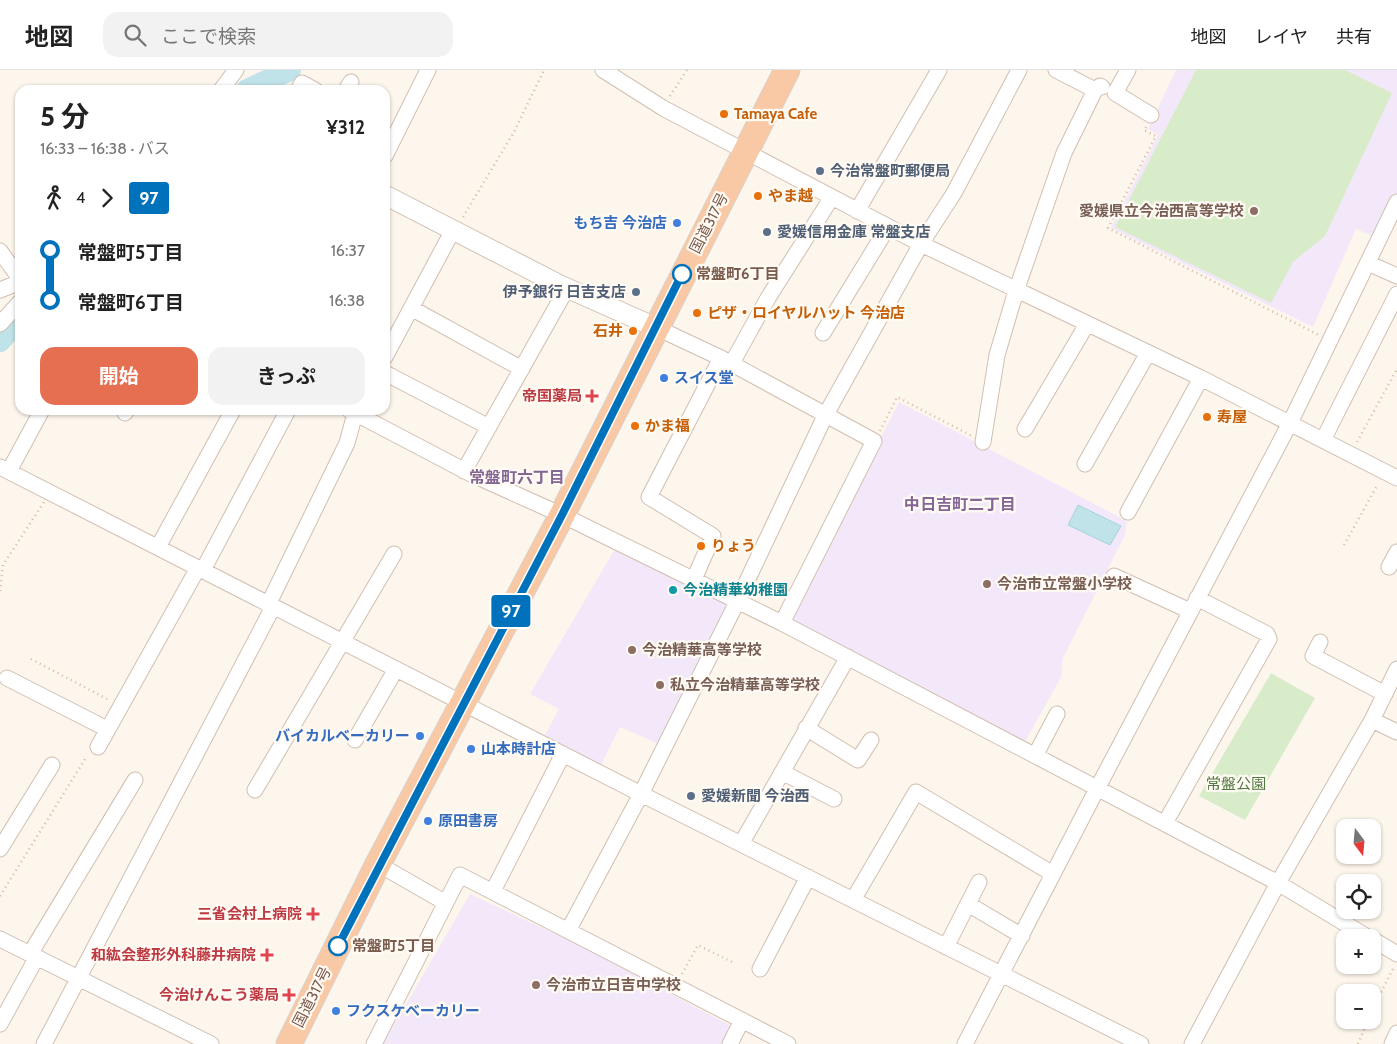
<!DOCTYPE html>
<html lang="ja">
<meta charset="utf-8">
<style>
body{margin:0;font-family:Cabin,"Noto Sans JP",sans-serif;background:#f2f2f2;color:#222;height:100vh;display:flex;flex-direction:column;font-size:19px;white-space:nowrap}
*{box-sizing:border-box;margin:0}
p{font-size:16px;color:#767676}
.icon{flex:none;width:28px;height:28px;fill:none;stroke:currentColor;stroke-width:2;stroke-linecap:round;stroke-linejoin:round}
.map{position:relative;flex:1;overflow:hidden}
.panel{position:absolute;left:15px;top:15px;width:375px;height:330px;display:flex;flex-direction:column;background:#fff;border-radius:15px;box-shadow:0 1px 4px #0004}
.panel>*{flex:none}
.badge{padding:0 10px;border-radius:4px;font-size:18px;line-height:32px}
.needle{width:32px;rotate:164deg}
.controls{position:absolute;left:1336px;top:749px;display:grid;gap:10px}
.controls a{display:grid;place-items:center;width:45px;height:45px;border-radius:10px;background:#fff;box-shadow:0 1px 4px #0004;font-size:25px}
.map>.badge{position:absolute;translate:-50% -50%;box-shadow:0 0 0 2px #fff}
.legs{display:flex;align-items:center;gap:8px;height:55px;padding:0 25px;font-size:16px}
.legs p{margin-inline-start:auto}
.overview{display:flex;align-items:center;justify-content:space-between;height:85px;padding:0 25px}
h1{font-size:28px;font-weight:700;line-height:38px}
.button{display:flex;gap:10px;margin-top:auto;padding:10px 25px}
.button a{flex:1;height:58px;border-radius:15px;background:#e76f51;color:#fff;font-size:20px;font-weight:700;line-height:58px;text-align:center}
.button a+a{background:#f2f2f2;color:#222}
ul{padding:0 25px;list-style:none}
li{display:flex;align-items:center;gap:18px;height:50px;font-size:19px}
li i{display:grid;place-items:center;width:8px;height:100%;margin:0 6px;background:currentColor}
li i::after{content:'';width:12px;height:12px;margin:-6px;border:4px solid;border-radius:50%;background:#fff}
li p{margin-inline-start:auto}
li:first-child i{background:linear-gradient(#0000 50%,currentColor 0)}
li:last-child i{background:linear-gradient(currentColor 50%,#0000 0)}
header{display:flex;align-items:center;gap:30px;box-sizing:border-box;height:70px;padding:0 25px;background:#fff;border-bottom:1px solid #e0e0e0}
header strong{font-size:24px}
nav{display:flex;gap:28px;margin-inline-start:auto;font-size:18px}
.search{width:350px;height:45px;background:#f2f2f2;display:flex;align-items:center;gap:12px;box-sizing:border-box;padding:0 18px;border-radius:15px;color:#767676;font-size:19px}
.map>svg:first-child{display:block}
</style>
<header>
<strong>地図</strong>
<div class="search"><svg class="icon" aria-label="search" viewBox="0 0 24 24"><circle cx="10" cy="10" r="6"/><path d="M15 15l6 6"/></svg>ここで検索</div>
<nav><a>地図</a><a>レイヤ</a><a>共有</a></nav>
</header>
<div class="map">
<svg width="1397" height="974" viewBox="0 0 1397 974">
<rect width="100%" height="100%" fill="#fdf6ec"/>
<!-- education -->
<path fill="#f3e8fa" d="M1176,0h221v123l-22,44 -19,-8 -43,98 -202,-99 47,-93 -10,-6z
M899,332l228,119 -2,14 -62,123 -2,19 -35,63 -5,1 -233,-121z
M616,477l115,58 -70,140 -41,-18 -20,40 -56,-30 15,-28 -29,-15z
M470,824l105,49 158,84 -9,17h-341z"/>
<!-- green -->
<path fill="#d8ecc9" d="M1196,0h149l47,23 -67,143 -32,26 -22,41 -156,-76z
M1271,603l44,25 -70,122 -46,-24z"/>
<!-- water -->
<path fill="#bfe3e8" stroke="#a5d3da" d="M1078,435l43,21 -11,19 -42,-20z"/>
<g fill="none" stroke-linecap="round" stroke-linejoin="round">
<!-- river -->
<path stroke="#bfe3e8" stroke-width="22" d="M247,20l43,-20
M0,271l20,-23"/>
<defs>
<path id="minor" d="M603,0l60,38 258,136 280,134 196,100
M1056,0l39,20 5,-4 2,1
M1128,0l-13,23 36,22
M221,20l15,-20
M298,20l4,-7 13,7
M346,20l5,-8
M385,86l43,-86
M857,141l82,-141
M0,181l20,28
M1368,193l29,13
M0,220l20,-8
M411,238l111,61
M0,254l20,-22
M655,257l66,31 153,83 -92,182
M823,263l65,-106
M385,287l68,-127
M732,293l36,-65 64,-101
M385,303l104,54
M349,340l122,64 91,41 220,108 496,260 91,55
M125,343l2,-3
M1025,359l62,-105
M1323,370l74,-146
M983,372l14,-87 19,-64 48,-138 31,-63
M1085,394l63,-111
M0,397l641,327 500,250
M9,401l33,-61
M464,401l103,-183
M1128,442l73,-134
M158,477l75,-137
M1389,497l8,-15
M203,500l85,-160
M1114,506l76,35
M694,509l19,-43 -64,-39 72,-139
M268,535l79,-162 9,-33
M1320,572l-7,14 72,38
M7,608l100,51
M1372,650l25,12
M806,658l52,32 13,-20
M355,670l41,-71
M98,677l100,-179
M1036,684l21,-40
M782,702l52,27
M255,720l139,-236
M1165,753l104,-184 -2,-5 -70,-36
M741,774l107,-187
M0,779l52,-84
M378,794l68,39
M493,821l70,-137
M853,830l63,-108 137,82
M968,834l54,32
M569,859l72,-135 97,-194 87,-184 96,-172 33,-51 65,-123
M0,869l211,105
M1372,869l25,15
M946,877l33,-65
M30,884l105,-174
M760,899l48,-92
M0,954l37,-67
M44,974l229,-437
M374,974l86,-169 328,169
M730,974l12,-24
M965,974l133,-257 192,-364 107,-221
M1192,974l86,-161 94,-163 25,-51
M1392,974l5,-11"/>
<path id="tertiary" d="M385,125l175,90 95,42"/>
<path id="trunk" d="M289,974l89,-180 184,-349 225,-445"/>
</defs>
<!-- minor casing -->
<use href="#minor" stroke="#d1beb0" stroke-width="17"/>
<!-- tertiary casing -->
<use href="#tertiary" stroke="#d1beb0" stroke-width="21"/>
<!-- trunk casing -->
<use href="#trunk" stroke="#dad1cd" stroke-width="27"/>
<!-- path -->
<path stroke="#d9b8a5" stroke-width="2.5" stroke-dasharray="1 4" stroke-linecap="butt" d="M670,26l17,-26
M1146,57l-2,3 12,6 -48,92 211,107
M463,147l51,-85 30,-62
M880,361l17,-34 75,39
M1357,372l40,-73
M1344,475l34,-61
M0,521l3,-26 41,-63
M31,589l78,41
M0,826l87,-140
M682,904l16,-29 36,18
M1372,940l22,-43
M1358,974l10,-24"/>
<!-- minor -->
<use href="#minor" stroke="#fff" stroke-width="15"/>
<!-- tertiary -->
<use href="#tertiary" stroke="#fff" stroke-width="19"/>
<!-- trunk -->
<use href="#trunk" stroke="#f9c8a4" stroke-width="25"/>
</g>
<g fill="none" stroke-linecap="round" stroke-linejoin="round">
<defs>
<path id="line-1" d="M338,876l224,-431 120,-241"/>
</defs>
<!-- line-1 casing -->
<use href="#line-1" stroke="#fff" stroke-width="11"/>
<!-- line-1 -->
<use href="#line-1" stroke="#0072bc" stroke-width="8"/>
</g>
<!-- markers -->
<g fill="#e8710a" stroke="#fffaf3" stroke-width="2">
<circle cx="724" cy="44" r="5"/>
<circle cx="758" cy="126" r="5"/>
<circle cx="697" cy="243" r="5"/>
<circle cx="633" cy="261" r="5"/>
<circle cx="1207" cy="347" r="5"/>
<circle cx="635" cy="356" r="5"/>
<circle cx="701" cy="476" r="5"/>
</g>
<g fill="#5c6f8a" stroke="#fffaf3" stroke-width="2">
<circle cx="820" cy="101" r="5"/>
<circle cx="767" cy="162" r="5"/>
<circle cx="636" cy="222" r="5"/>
<circle cx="691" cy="726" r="5"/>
</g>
<g fill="#8d6e63" stroke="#fffaf3" stroke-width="2">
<circle cx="1254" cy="141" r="5"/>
<circle cx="987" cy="514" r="5"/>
<circle cx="632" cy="580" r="5"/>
<circle cx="660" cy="615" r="5"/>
<circle cx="536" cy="915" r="5"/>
</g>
<g fill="#3f7fe0" stroke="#fffaf3" stroke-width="2">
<circle cx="677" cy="153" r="5"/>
<circle cx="664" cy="308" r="5"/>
<circle cx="420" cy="666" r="5"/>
<circle cx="471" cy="679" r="5"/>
<circle cx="428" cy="751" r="5"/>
<circle cx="336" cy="941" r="5"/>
</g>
<g fill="#fff" stroke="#0072bc" stroke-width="2.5">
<circle cx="682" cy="204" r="9"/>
<circle cx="338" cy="876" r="9"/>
</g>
<g fill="#e0444e" stroke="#fffaf3" stroke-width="2">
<path d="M589.5 318.5h5v5h5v5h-5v5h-5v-5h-5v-5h5z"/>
<path d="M310.5 836.5h5v5h5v5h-5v5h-5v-5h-5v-5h5z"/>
<path d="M264.5 877.5h5v5h5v5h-5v5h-5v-5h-5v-5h5z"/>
<path d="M286.5 917.5h5v5h5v5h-5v5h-5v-5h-5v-5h5z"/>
</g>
<circle fill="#0f9aa8" stroke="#fffaf3" stroke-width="2" cx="673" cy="520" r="5"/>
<g text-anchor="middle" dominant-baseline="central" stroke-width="4.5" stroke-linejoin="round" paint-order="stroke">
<!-- food labels -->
<g font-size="15" font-weight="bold" fill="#c56008" stroke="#fffaf3" text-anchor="start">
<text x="734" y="44">Tamaya Cafe</text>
<text x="768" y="126">やま越</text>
<text x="707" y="243">ピザ・ロイヤルハット 今治店</text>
<text x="623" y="261" text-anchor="end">石井</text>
<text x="1217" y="347">寿屋</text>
<text x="645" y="356">かま福</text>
<text x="711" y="476">りょう</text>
</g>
<!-- service labels -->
<g font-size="15" font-weight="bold" fill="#4e5e75" stroke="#fffaf3" text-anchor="start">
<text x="830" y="101">今治常盤町郵便局</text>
<text x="777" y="162">愛媛信用金庫 常盤支店</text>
<text x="626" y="222" text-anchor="end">伊予銀行 日吉支店</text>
<text x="701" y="726">愛媛新聞 今治西</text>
</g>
<!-- education labels -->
<g font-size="15" font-weight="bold" fill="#785e54" stroke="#fffaf3" text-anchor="start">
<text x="1244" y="141" text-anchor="end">愛媛県立今治西高等学校</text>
<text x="997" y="514">今治市立常盤小学校</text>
<text x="642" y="580">今治精華高等学校</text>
<text x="670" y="615">私立今治精華高等学校</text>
<text x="546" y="915">今治市立日吉中学校</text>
</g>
<!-- shop labels -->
<g font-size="15" font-weight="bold" fill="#366cbe" stroke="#fffaf3" text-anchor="start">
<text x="667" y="153" text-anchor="end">もち吉 今治店</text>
<text x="674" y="308">スイス堂</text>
<text x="410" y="666" text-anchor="end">バイカルベーカリー</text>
<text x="481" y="679">山本時計店</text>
<text x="438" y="751">原田書房</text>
<text x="346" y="941">フクスケベーカリー</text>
</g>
<!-- street labels -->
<g font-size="15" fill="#7a5c4d" stroke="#fffaf3">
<text transform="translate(709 153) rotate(-63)">国道317号</text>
<text transform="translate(312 927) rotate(-63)">国道317号</text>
</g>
<!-- stop labels -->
<g font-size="15" font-weight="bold" fill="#7a5c4d" stroke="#fffaf3" text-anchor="start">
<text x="696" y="204">常盤町6丁目</text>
<text x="352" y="876">常盤町5丁目</text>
</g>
<!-- health labels -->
<g font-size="15" font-weight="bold" fill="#be3a42" stroke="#fffaf3" text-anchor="end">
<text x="582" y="326">帝国薬局</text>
<text x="302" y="844">三省会村上病院</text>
<text x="256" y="885">和紘会整形外科藤井病院</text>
<text x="279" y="925">今治けんこう薬局</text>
</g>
<!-- culture labels -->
<g font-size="15" font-weight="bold" fill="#0d838f" stroke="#fffaf3" text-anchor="start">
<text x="683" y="520">今治精華幼稚園</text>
</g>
<!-- park labels -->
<g font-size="15" fill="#537a41" stroke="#fffaf3">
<text x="1236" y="714">常盤公園</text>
</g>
<!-- neighbourhood labels -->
<g font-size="16" font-weight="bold" fill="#846695" stroke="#fffaf3">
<text x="517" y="407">常盤町六丁目</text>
<text x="960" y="434">中日吉町二丁目</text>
</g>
</g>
</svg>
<div class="controls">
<a><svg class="needle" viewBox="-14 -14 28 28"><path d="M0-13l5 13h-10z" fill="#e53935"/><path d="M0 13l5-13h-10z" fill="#767676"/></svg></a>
<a><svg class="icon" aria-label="locate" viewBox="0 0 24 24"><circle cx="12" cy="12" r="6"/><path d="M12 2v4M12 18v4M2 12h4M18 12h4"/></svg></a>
<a>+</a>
<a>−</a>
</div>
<b class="badge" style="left:511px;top:541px;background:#0072bc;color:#fff">97</b>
<section class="panel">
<div class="overview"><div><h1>5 分</h1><p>16:33 – 16:38 · バス</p></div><b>¥312</b></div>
<div class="legs"><svg class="icon" aria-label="walk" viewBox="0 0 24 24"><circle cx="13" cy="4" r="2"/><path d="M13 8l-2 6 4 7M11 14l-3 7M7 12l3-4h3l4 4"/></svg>4<svg class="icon" aria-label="forward" viewBox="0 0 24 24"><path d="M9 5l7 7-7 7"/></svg><b class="badge" style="background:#0072bc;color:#fff">97</b></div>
<ul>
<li><i style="color:#0072bc"></i><b>常盤町5丁目</b><p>16:37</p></li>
<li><i style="color:#0072bc"></i><b>常盤町6丁目</b><p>16:38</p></li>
</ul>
<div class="button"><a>開始</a><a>きっぷ</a></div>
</section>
</div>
